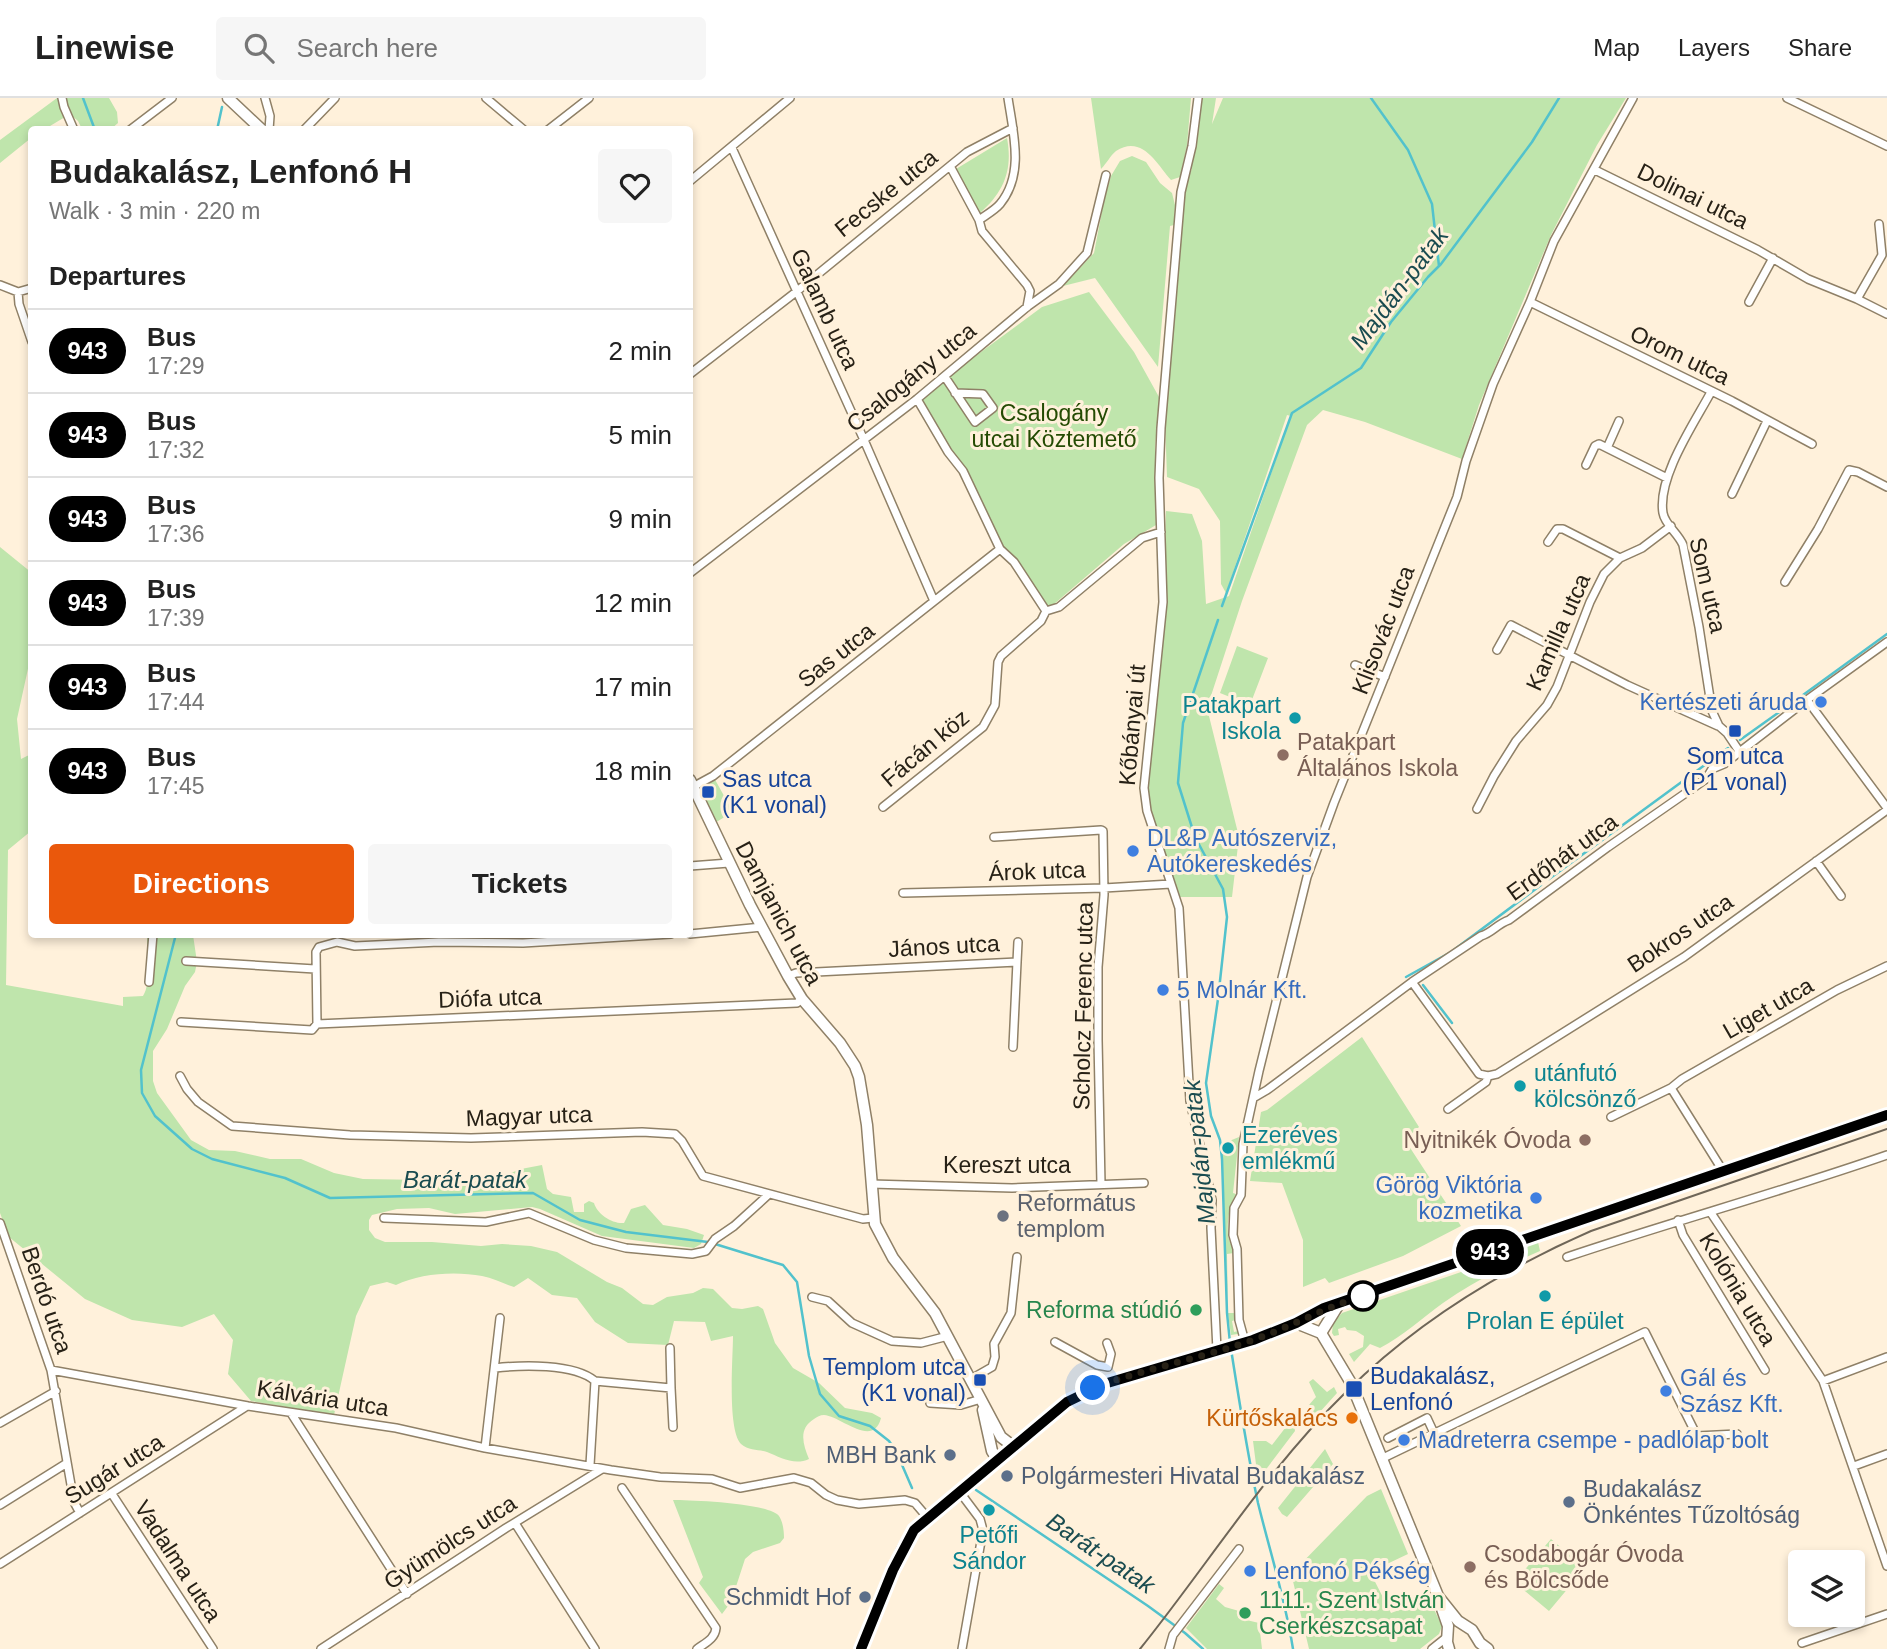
<!DOCTYPE html>
<meta charset="utf-8">
<style>
body{margin:0;font-family:Arial,sans-serif;background:#f6f6f6;color:#222;height:100vh;display:flex;flex-direction:column;font-size:26px;white-space:nowrap}
*{box-sizing:border-box;margin:0}
p{font-size:23px;color:#767676}
.icon{flex:none;width:38px;height:38px;fill:none;stroke:currentColor;stroke-width:2;stroke-linecap:round;stroke-linejoin:round}
.map{position:relative;flex:1;overflow:hidden}
.panel{position:absolute;left:28px;top:28px;width:665px;height:812px;display:flex;flex-direction:column;background:#fff;border-radius:7px;box-shadow:0 4px 10px #0003}
.panel>*{flex:none}
.badge{padding:0 14px;border-radius:23px;font-size:24px;line-height:46px}
.buttons{position:absolute;left:1788px;top:1452px;display:grid;gap:14px}
.buttons a{display:grid;place-items:center;width:77px;height:77px;border-radius:7px;background:#fff;box-shadow:0 4px 10px #0003;font-size:35px}
.you{position:absolute;width:35px;height:35px;margin:-18px;border:5px solid #fff;border-radius:50%;background:#1a73e8;box-shadow:0 0 0 10px #1a73e833}
.map>.badge{position:absolute;translate:-50% -50%;box-shadow:0 0 0 4px #fff}
h2{padding:0 21px;font-size:26px;line-height:63px}
.round{display:grid;place-items:center;flex:none;width:74px;height:74px;border-radius:7px;background:#f6f6f6}
.overview{display:flex;align-items:center;justify-content:space-between;height:119px;padding:0 21px}
h1{font-size:33px;font-weight:700;line-height:52px}
.action{display:flex;gap:14px;margin-top:auto;padding:14px 21px}
.action a{flex:1;height:80px;border-radius:7px;background:#ea580c;color:#fff;font-size:28px;font-weight:700;line-height:80px;text-align:center}
.action a+a{background:#f6f6f6;color:#222}
ul{padding:0;list-style:none}
li{display:flex;align-items:center;gap:21px;height:84px;padding:0 21px;border-top:2px solid #e0e0e0}
li div{flex:1}
li b{display:block;font-size:26px}
li em{font-style:normal}
li .badge{min-width:77px;font-weight:700;text-align:center}
header{display:flex;align-items:center;gap:42px;box-sizing:border-box;height:98px;padding:0 35px;background:#fff;border-bottom:2px solid #e0e0e0}
header strong{font-size:33px}
nav{display:flex;gap:38px;margin-inline-start:auto;font-size:24px}
.search{width:490px;height:63px;background:#f6f6f6;display:flex;align-items:center;gap:18px;box-sizing:border-box;padding:0 24px;border-radius:7px;color:#767676;font-size:26px}
.map>svg:first-child{display:block}
</style>
<header>
<strong>Linewise</strong>
<div class="search"><svg class="icon" aria-label="search" viewBox="0 0 24 24"><circle cx="10" cy="10" r="6"/><path d="M15 15l6 6"/></svg>Search here</div>
<nav><a>Map</a><a>Layers</a><a>Share</a></nav>
</header>
<div class="map">
<svg width="1887" height="1551" viewBox="0 0 1887 1551">
<rect width="100%" height="100%" fill="#fff1db"/>
<!-- green -->
<path fill="#bfe5ac" d="M57,0h52l8,14 1,11 -7,6h-29l-4,-8 -8,-7 -25,15 -13,1 -1,8 -31,25v-23z
M1091,0h100l-4,47 -7,32 -9,3c-14,-16 -29,-46 -55,-29 -6,5 -9,12 -15,18z
M1202,0h14l-4,26 11,-26h403l-29,47 -46,90 -72,170 -17,54 -97,-37 -42,-12 -16,15 -65,176 -35,107 32,129 -7,60h-56l-31,-100 18,-195 3,-91 26,3 10,27 4,63 23,-8 62,-180 -4,-1 -61,178 -5,-9 -1,-63 -21,-32 -32,-12 -2,-57 16,-228 11,-23 -2,-1z
M1007,40c6,32 -3,54 -27,75l-4,-1 -20,-43z
M1132,58l14,6 14,21 12,10 3,12 -1,20 -4,1 -12,141 -63,-89 -32,8 31,-33 10,-52 7,-25 9,-15z
M1089,194l45,60 25,45 -4,51 1,77 -32,19 -78,67 -46,-62 -37,-78 -46,-72 125,-92z
M0,449l32,26 -1,82 -14,64 4,40 10,-5v77l-23,19 -2,135 117,21v-9l20,-1c5,-8 3,-15 9,-24l-5,-25v-12h46l4,27 -2,10 -10,14 -18,43 -14,22v30l4,12 34,47 18,10 26,1 35,8h31l33,14 29,6 127,2 31,-12 21,-4 5,24 6,5 18,3 3,15h10v-8l5,-3 5,2c3,11 18,21 30,20l7,-14 14,-4 18,20 24,4 17,6 -3,9 -7,4 -92,-12 -62,-27 -8,-2 -77,7 -26,-6 -32,1 -25,6 -3,5v10l6,8 10,4h47l49,4 21,-2 29,2 26,6 50,30 15,6 21,16 10,1 14,-8 26,-4 10,-5 10,1 19,19 10,1 16,-3 5,3 12,34 18,25 26,15 26,25 27,5 9,5c-8,31 -40,-2 -57,-3 -4,0 -7,2 -10,4 -16,10 -11,25 -5,40 -15,7 -29,-2 -42,-7 -9,-3 -18,-1 -26,-8 -14,-15 -8,-86 -8,-108l-22,5 -6,-19 -31,-1 -6,24 -40,-2 -33,-21 -18,-24 -25,-3 -24,-17 -14,9c-10,-3 -21,-9 -32,-11 -26,-5 -62,-3 -86,9l-9,-3 -17,4 -14,30 -22,99 -83,-14 -23,-27 5,-34 -19,-26 -32,13 -50,-7 -47,-21 -76,-62 -9,-24z
M1237,548l31,12 -18,47 -30,-12z
M713,678l20,36 -20,12 -20,-36z
M1362,939l57,90 -14,13 56,86 -58,30 -74,27 -4,-5 -22,9v-47l-21,-57 -32,-2 11,-69 6,-2z
M1239,1039l-6,56 3,1c-7,12 -9,27 -8,42 1,6 5,11 6,17l-7,1 1,59h7v7l-3,1 2,11 4,-1v3l-7,1 -3,-21 -6,-170z
M1538,1144l2,9c-34,15 -66,30 -97,52 -21,15 -40,33 -63,45l-10,-4 -16,18 -5,-8 14,-7 1,-11 -8,-5 -9,-1 -2,-3 -7,2 1,6 -5,1 -2,-3 1,-10 9,-10 151,-52z
M1313,1281l14,13 7,-5 3,6 -27,30c-8,-11 -3,-16 6,-26l-7,-15z
M1289,1325l5,2 1,6 -37,49 -5,-39h13l6,4z
M1325,1351l8,15 -46,53 -5,-3 -4,-6z
M1381,1391l27,65 -38,18 21,41 38,-14 13,27 -3,8 -19,15h-111l-17,-72 2,-6 73,-75z
M673,1402c18,0 96,3 106,16 4,6 5,15 5,22l-4,5 -27,9 -8,7 -14,43 -9,12 -23,-31 4,-6z
M1551,1441l34,29 -36,43 -35,-29z
M1219,1486l5,4 -8,11 9,8 14,4 -1,7 21,5 3,26h-55l-21,-21z"/>
<g fill="none" stroke-linecap="round" stroke-linejoin="round">
<!-- stream -->
<path stroke="#52c2cc" stroke-width="2.5" d="M83,0l12,32
M1371,0l37,52 24,54 7,62
M217,32l5,-23
M1222,508l70,-193 69,-45 30,-46 37,-45 13,-13 91,-122 27,-44
M1218,522l-35,103 -5,60 17,54 28,52 4,28 -9,82 -12,84 5,33 9,24 2,19 5,154 3,30
M1803,597l84,-61
M1740,642l56,-40
M1549,781l179,-131
M176,836l-35,136 1,23 13,23 37,33 20,10 73,19 45,20 203,-5 47,27 46,12 82,10
M1406,879l45,-25 90,-67
M1423,887l29,38
M715,1146l68,21 14,17 12,74 11,38 19,22 31,10 19,15 7,10 16,37
M1231,1251c8,51 16,103 27,154 12,49 27,95 35,146
M976,1392l172,116 37,27 18,16"/>
<defs>
<path id="minor" d="M62,0l2,9 10,23
M265,0l5,18 -1,14
M486,0l38,32
M1198,0l-6,48 -11,46 -20,236 -2,50 4,124 -19,186 3,23 32,97 11,193 22,99 -1,28 6,122
M1787,0l100,48
M130,32l42,-32
M304,32l31,-32
M548,32l41,-32
M732,50l132,292 70,161
M950,68l29,54 3,11 45,54 3,6 -3,16
M1595,72l163,80 50,29 49,20 30,15
M690,83l100,-83
M979,122c7,-5 16,-10 21,-16 25,-30 13,-72 8,-106
M0,187l18,7
M18,194l1,12 13,38
M18,194l14,-4
M1857,201l25,-44 -3,-31
M1530,204l202,99 80,43
M1749,204l24,-44
M690,276l106,-82 171,-140 46,-24
M945,279l30,45 18,-14 -10,-14 -28,-1
M1711,294c-16,30 -54,85 -48,121 2,12 15,20 20,32l16,82 13,84 7,15 8,7 12,18
M917,301l31,53 15,19 37,78 14,13 32,49 13,-4 83,-69 19,-6
M1607,350l12,-27
M1586,367l9,-19 4,-2 68,34
M1732,396l35,-73
M1548,444l9,-13h6l57,29
M690,475l227,-174 110,-92 32,-23 28,-31 19,-78
M1785,484l33,-53 31,-59 9,2 29,15
M1497,552l14,-25 116,60 91,41
M1355,567l30,12
M1807,602l80,108
M691,690l22,-12 287,-227
M883,709l100,-80 12,-22 3,-43 3,-6 40,-35 5,-10
M1477,711l17,-33 22,-35 31,-36 10,-18 33,-85 14,-28 16,-16 22,-10 29,-22
M994,739l107,-7 2,1 1,64 -6,72v73l3,144
M1816,763l25,35
M690,768l39,-3
M903,795l201,-5 67,-4
M690,836l72,-7
M186,863l129,8
M1017,864l1,-20
M788,878l8,-3 221,-11 -4,85
M149,884l4,-48
M1412,884l67,92 9,2 9,-2 187,-117 203,-147
M181,924l131,8 5,-6 480,-21 5,-4
M317,926l-1,-72 3,-5 18,-5 18,4 84,-4 84,1 148,-9
M180,978l7,13 11,13 34,24 118,9 121,3 171,-6 33,2 7,7 21,35 160,43 10,-1
M1671,990l52,83
M1255,999l12,-7 145,-108 69,-46c11,-3 16,-12 28,-16l99,-73 98,-68 6,-10 12,-5 80,-62 83,-60
M1448,1011l38,-27 2,-6
M1611,1019l60,-29 11,-9 155,-89 50,-24
M871,1086l141,4 132,-5
M1711,1115l112,168 64,-24
M384,1120l102,4 43,-9 65,27 32,8 66,6 14,-3 9,-12 19,-13 34,-31
M1678,1122l5,15 82,135
M0,1125l51,147 23,132 6,11
M1567,1159c107,-36 214,-65 320,-102
M812,1199l16,4 24,22 40,18 29,2 27,-7
M1055,1244l42,23 11,2
M1245,1244l-6,-22 -2,-71 -4,-14 1,-27 7,-13 2,-51 16,-73 48,-194 27,-74 123,-306 9,-36 27,-77 37,-82 24,-61 79,-143
M1107,1245l4,11 -3,13
M495,1270c26,-3 79,-5 100,13l76,7 -1,-40
M51,1272l197,36 148,22 89,20 126,22 49,7 52,2 28,9 54,-10 17,5 15,12 11,5 22,4 46,-4 10,3 12,14
M971,1281l21,-12 3,-10 -1,-13 17,-31 6,-56
M1823,1283l64,185
M671,1290l2,39
M930,1305l31,2 20,-6
M291,1315l116,181
M0,1325l56,-32
M1388,1340l39,-20 12,26
M485,1350l15,-130
M1381,1361l264,-127 52,104 40,-2
M590,1367l5,-84
M1854,1368l33,-12
M622,1390l94,140c-1,11 -11,15 -19,21
M959,1393l21,28 3,11 -21,119
M112,1396l101,155
M0,1407l67,-42
M515,1425l80,126
M0,1466l247,-158
M1802,1545l85,-29
M321,1551l185,-121 96,-59
M1169,1551l4,-14 66,-86
M1432,1551l15,-12"/>
<path id="secondary" d="M228,0l34,32
M690,682l60,125 38,71 14,23 38,44 15,23 4,11 8,48 8,99 18,34 42,55 66,124 13,10
M1296,1225l25,10 30,50 87,213 20,25 14,9 8,13 8,6
M1321,1235l18,-29
M983,1312l9,41 5,8
M1440,1505l8,23 -1,16 2,7
M861,1551l41,-99 12,-20 153,-128 37,-19 149,-43 43,-17 28,-15 563,-193"/>
</defs>
<!-- minor casing -->
<use href="#minor" stroke="#8f8067" stroke-width="10"/>
<!-- secondary casing -->
<use href="#secondary" stroke="#8f8067" stroke-width="13"/>
<!-- minor -->
<use href="#minor" stroke="#fff" stroke-width="7"/>
<!-- secondary -->
<use href="#secondary" stroke="#fff" stroke-width="10"/>
<!-- tram -->
<path stroke="#6f6658" stroke-width="2" d="M1140,1551c69,-86 128,-181 207,-258 70,-69 155,-121 244,-160l296,-102"/>
</g>
<g fill="none" stroke-linecap="round" stroke-linejoin="round">
<defs>
<path id="line" d="M861,1551l32,-79 21,-40 153,-128 37,-18 149,-44 43,-17 28,-15 563,-193"/>
</defs>
<!-- line casing -->
<use href="#line" stroke="#fff" stroke-width="16"/>
<!-- line -->
<use href="#line" stroke="#000" stroke-width="10"/>
<!-- walk -->
<path stroke="#272116" stroke-width="7" stroke-dasharray="0 12.6" d="M1093,1290c52,-19 107,-30 160,-48 38,-13 72,-33 110,-44"/>
</g>
<!-- markers -->
<g fill="#3f7fe0" stroke="#fff1db" stroke-width="2.5">
<circle cx="1821" cy="604" r="7"/>
<circle cx="1133" cy="753" r="7"/>
<circle cx="1163" cy="892" r="7"/>
<circle cx="1536" cy="1100" r="7"/>
<circle cx="1666" cy="1293" r="7"/>
<circle cx="1404" cy="1342" r="7"/>
<circle cx="1250" cy="1473" r="7"/>
</g>
<g fill="#0f9aa8" stroke="#fff1db" stroke-width="2.5">
<circle cx="1295" cy="620" r="7"/>
<circle cx="1520" cy="988" r="7"/>
<circle cx="1228" cy="1050" r="7"/>
<circle cx="1545" cy="1198" r="7"/>
<circle cx="989" cy="1412" r="7"/>
</g>
<g fill="#1a4fb4" stroke="#fff1db" stroke-width="2.5">
<rect x="1728" y="626" width="14" height="14" rx="3.5"/>
<rect x="701" y="687" width="14" height="14" rx="3.5"/>
<rect x="973" y="1275" width="14" height="14" rx="3.5"/>
<rect x="1345" y="1282" width="18" height="18" rx="3.5"/>
</g>
<g fill="#8d6e63" stroke="#fff1db" stroke-width="2.5">
<circle cx="1283" cy="657" r="7"/>
<circle cx="1585" cy="1042" r="7"/>
<circle cx="1470" cy="1469" r="7"/>
</g>
<circle fill="#6b7280" stroke="#fff1db" stroke-width="2.5" cx="1003" cy="1118" r="7"/>
<circle fill="#fff" stroke="#000" stroke-width="3.5" cx="1363" cy="1198" r="14"/>
<g fill="#2e9e5b" stroke="#fff1db" stroke-width="2.5">
<circle cx="1196" cy="1212" r="7"/>
<circle cx="1245" cy="1515" r="7"/>
</g>
<circle fill="#e8710a" stroke="#fff1db" stroke-width="2.5" cx="1352" cy="1320" r="7"/>
<g fill="#5c6f8a" stroke="#fff1db" stroke-width="2.5">
<circle cx="950" cy="1357" r="7"/>
<circle cx="1007" cy="1378" r="7"/>
<circle cx="1569" cy="1404" r="7"/>
<circle cx="865" cy="1499" r="7"/>
</g>
<g text-anchor="middle" dominant-baseline="central" stroke-width="6" stroke-linejoin="round" paint-order="stroke">
<!-- street labels -->
<g font-size="23" fill="#272116" stroke="#fff1db">
<text transform="translate(886 95) rotate(-39)">Fecske utca</text>
<text transform="translate(1693 98) rotate(26)">Dolinai utca</text>
<text transform="translate(825 211) rotate(65)">Galamb utca</text>
<text transform="translate(1680 257) rotate(26)">Orom utca</text>
<text transform="translate(911 279) rotate(-39)">Csalogány utca</text>
<text transform="translate(1708 487) rotate(77)">Som utca</text>
<text transform="translate(1383 532) rotate(-69)">Klisovác utca</text>
<text transform="translate(1558 534) rotate(-66)">Kamilla utca</text>
<text transform="translate(836 557) rotate(-38)">Sas utca</text>
<text transform="translate(1132 627) rotate(-85)">Kőbányai út</text>
<text transform="translate(925 650) rotate(-40)">Fácán köz</text>
<text transform="translate(1562 759) rotate(-36)">Erdőhát utca</text>
<text transform="translate(1037 773) rotate(-2)">Árok utca</text>
<text transform="translate(779 815) rotate(62)">Damjanich utca</text>
<text transform="translate(1680 835) rotate(-34)">Bokros utca</text>
<text transform="translate(944 848) rotate(-3)">János utca</text>
<text transform="translate(490 900) rotate(-2)">Diófa utca</text>
<text transform="translate(1083 908) rotate(-89)">Scholcz Ferenc utca</text>
<text transform="translate(1768 910) rotate(-30)">Liget utca</text>
<text transform="translate(529 1018) rotate(-2)">Magyar utca</text>
<text x="1007" y="1067">Kereszt utca</text>
<text transform="translate(1738 1191) rotate(59)">Kolónia utca</text>
<text transform="translate(47 1202) rotate(71)">Berdó utca</text>
<text transform="translate(323 1300) rotate(9)">Kálvária utca</text>
<text transform="translate(114 1371) rotate(-32)">Sugár utca</text>
<text transform="translate(450 1444) rotate(-33)">Gyümölcs utca</text>
<text transform="translate(178 1463) rotate(57)">Vadalma utca</text>
</g>
<!-- park labels -->
<g font-size="23" fill="#244b03" stroke="#fff1db">
<text x="1054" y="315">Csalogány<tspan x="1054" dy="26">utcai Köztemető</tspan></text>
</g>
<!-- shop labels -->
<g font-size="23" fill="#366cbe" stroke="#fff1db" text-anchor="start">
<text x="1807" y="604" text-anchor="end">Kertészeti áruda</text>
<text x="1147" y="740">DL&amp;P Autószerviz,<tspan x="1147" dy="26">Autókereskedés</tspan></text>
<text x="1177" y="892">5 Molnár Kft.</text>
<text x="1522" y="1087" text-anchor="end">Görög Viktória<tspan x="1522" dy="26">kozmetika</tspan></text>
<text x="1680" y="1280">Gál és<tspan x="1680" dy="26">Szász Kft.</tspan></text>
<text x="1418" y="1342">Madreterra csempe - padlólap bolt</text>
<text x="1264" y="1473">Lenfonó Pékség</text>
</g>
<!-- culture labels -->
<g font-size="23" fill="#0d838f" stroke="#fff1db" text-anchor="start">
<text x="1281" y="607" text-anchor="end">Patakpart<tspan x="1281" dy="26">Iskola</tspan></text>
<text x="1534" y="975">utánfutó<tspan x="1534" dy="26">kölcsönző</tspan></text>
<text x="1242" y="1037">Ezeréves<tspan x="1242" dy="26">emlékmű</tspan></text>
<text x="1545" y="1223" text-anchor="middle">Prolan E épület</text>
<text x="989" y="1437" text-anchor="middle">Petőfi<tspan x="989" dy="26">Sándor</tspan></text>
</g>
<!-- education labels -->
<g font-size="23" fill="#785e54" stroke="#fff1db" text-anchor="start">
<text x="1297" y="644">Patakpart<tspan x="1297" dy="26">Általános Iskola</tspan></text>
<text x="1571" y="1042" text-anchor="end">Nyitnikék Óvoda</text>
<text x="1484" y="1456">Csodabogár Óvoda<tspan x="1484" dy="26">és Bölcsőde</tspan></text>
</g>
<!-- transit labels -->
<g font-size="23" fill="#164399" stroke="#fff1db" text-anchor="start">
<text x="1735" y="658" text-anchor="middle">Som utca<tspan x="1735" dy="26">(P1 vonal)</tspan></text>
<text x="722" y="681">Sas utca<tspan x="722" dy="26">(K1 vonal)</tspan></text>
<text x="966" y="1269" text-anchor="end">Templom utca<tspan x="966" dy="26">(K1 vonal)</tspan></text>
<text x="1370" y="1278">Budakalász,<tspan x="1370" dy="26">Lenfonó</tspan></text>
</g>
<!-- worship labels -->
<g font-size="23" fill="#5b616d" stroke="#fff1db" text-anchor="start">
<text x="1017" y="1105">Református<tspan x="1017" dy="26">templom</tspan></text>
</g>
<!-- leisure labels -->
<g font-size="23" fill="#27864d" stroke="#fff1db" text-anchor="end">
<text x="1182" y="1212">Reforma stúdió</text>
<text x="1259" y="1502" text-anchor="start">1111. Szent István<tspan x="1259" dy="26">Cserkészcsapat</tspan></text>
</g>
<!-- food labels -->
<g font-size="23" fill="#c56008" stroke="#fff1db" text-anchor="end">
<text x="1338" y="1320">Kürtőskalács</text>
</g>
<!-- service labels -->
<g font-size="23" fill="#4e5e75" stroke="#fff1db" text-anchor="end">
<text x="936" y="1357">MBH Bank</text>
<text x="1021" y="1378" text-anchor="start">Polgármesteri Hivatal Budakalász</text>
<text x="1583" y="1391" text-anchor="start">Budakalász<tspan x="1583" dy="26">Önkéntes Tűzoltóság</tspan></text>
<text x="851" y="1499">Schmidt Hof</text>
</g>
<!-- water labels -->
<g font-size="24" font-style="italic" fill="#1a4c50" stroke="#fff1db">
<text transform="translate(1399 190) rotate(-53)">Majdán-patak</text>
<text transform="translate(1199 1054) rotate(-96)">Majdán-patak</text>
<text x="465" y="1081">Barát-patak</text>
<text transform="translate(1101 1455) rotate(34)">Barát-patak</text>
</g>
</g>
</svg>
<div class="buttons">
<a><svg class="icon" aria-label="layers" viewBox="0 0 24 24"><path d="M12 4l9 5-9 5-9-5zM3 14l9 5 9-5"/></svg></a>
</div>
<div class="you" style="left:1093px;top:1290px"></div>
<b class="badge" style="left:1490px;top:1154px;background:#000;color:#fff">943</b>
<section class="panel">
<div class="overview"><div><h1>Budakalász, Lenfonó H</h1><p>Walk · 3 min · 220 m</p></div><a class="round"><svg class="icon" aria-label="heart" viewBox="0 0 24 24"><path d="M12 20l-8-8c-3-5 5-10 8-4 3-6 11-1 8 4z"/></svg></a></div>
<h2>Departures</h2>
<ul>
<li><span class="badge" style="background:#000;color:#fff">943</span><div><b>Bus</b><p>17:29</p></div><em>2 min</em></li>
<li><span class="badge" style="background:#000;color:#fff">943</span><div><b>Bus</b><p>17:32</p></div><em>5 min</em></li>
<li><span class="badge" style="background:#000;color:#fff">943</span><div><b>Bus</b><p>17:36</p></div><em>9 min</em></li>
<li><span class="badge" style="background:#000;color:#fff">943</span><div><b>Bus</b><p>17:39</p></div><em>12 min</em></li>
<li><span class="badge" style="background:#000;color:#fff">943</span><div><b>Bus</b><p>17:44</p></div><em>17 min</em></li>
<li><span class="badge" style="background:#000;color:#fff">943</span><div><b>Bus</b><p>17:45</p></div><em>18 min</em></li>
</ul>
<div class="action"><a>Directions</a><a>Tickets</a></div>
</section>
</div>
